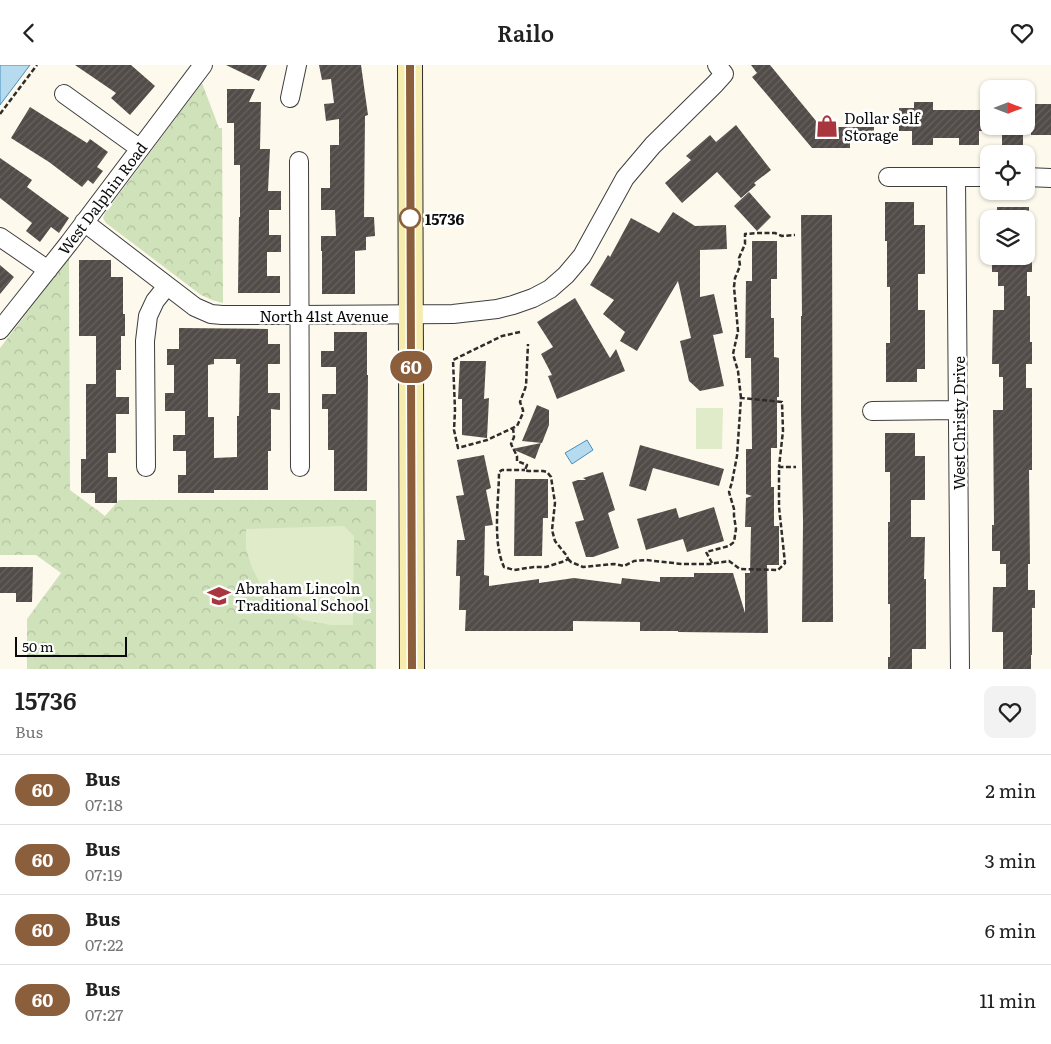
<!DOCTYPE html>
<style>
body{margin:0;font-family:Literata,serif;background:#f2f2f2;color:#222;height:100vh;display:flex;flex-direction:column;font-size:19px;white-space:nowrap}
*{box-sizing:border-box;margin:0}
p{font-size:16px;color:#767676}
.icon{flex:none;width:28px;height:28px;fill:none;stroke:currentColor;stroke-width:2;stroke-linecap:round;stroke-linejoin:round}
.map{position:relative;height:604px;overflow:hidden}
.panel{display:flex;flex-direction:column;background:#fff;flex:1}
.panel>*{flex:none}
.badge{padding:0 10px;border-radius:16px;font-size:18px;line-height:32px}
.needle{width:32px;rotate:90deg}
.controls{position:absolute;left:980px;top:15px;display:grid;gap:10px}
.controls a{display:grid;place-items:center;width:55px;height:55px;border-radius:10px;background:#fff;box-shadow:0 1px 4px #0004;font-size:25px}
.scale{position:absolute;left:15px;bottom:12px;width:112px;box-sizing:border-box;padding-left:5px;border:2px solid #0b0b0b;border-top:0;font-size:14px;line-height:18px;white-space:nowrap;color:#0b0b0b;-webkit-text-stroke:4px #fff;paint-order:stroke}
.map>.badge{position:absolute;translate:-50% -50%;box-shadow:0 0 0 2px #fff}
.round{display:grid;place-items:center;flex:none;width:52px;height:52px;border-radius:10px;background:#f2f2f2}
.overview{display:flex;align-items:center;justify-content:space-between;height:85px;padding:0 15px}
h1{font-size:24px;font-weight:600;line-height:38px}
ul{padding:0;list-style:none}
li{display:flex;align-items:center;gap:15px;height:70px;padding:0 15px;border-top:1px solid #e0e0e0}
li div{flex:1}
li b{display:block;font-size:19px}
li em{font-style:normal}
li .badge{min-width:55px;font-weight:700;text-align:center}
header{display:flex;justify-content:space-between;align-items:center;height:65px;padding:0 15px;background:#fff;font-size:22px;font-weight:600}
.map>svg:first-child{display:block}
</style>
<header><svg class="icon" aria-label="back" viewBox="0 0 24 24"><path d="M15 5l-7 7 7 7"/></svg>Railo<svg class="icon" aria-label="heart" viewBox="0 0 24 24"><path d="M12 20l-8-8c-3-5 5-10 8-4 3-6 11-1 8 4z"/></svg></header>
<div class="map">
<svg width="1051" height="604" viewBox="0 0 1051 604">
<defs>
<pattern id="park-crowns" width="20" height="18" patternUnits="userSpaceOnUse" patternTransform="scale(1.25)"><rect width="20" height="18" fill="#d0e2ba"/><path d="M2 6a3 3 0 1 1 6 0M12 15a3 3 0 1 1 6 0" fill="none" stroke="#b1c19f"/></pattern>
<pattern id="building-hatch" width="6" height="6" patternUnits="userSpaceOnUse" patternTransform="scale(1.25)"><rect width="6" height="6" fill="#524c49"/><path d="M-1 1l2-2M0 6l6-6M5 7l2-2" fill="none" stroke="#66615f"/></pattern>
</defs>
<rect width="100%" height="100%" fill="#fdf9ec"/>
<!-- park -->
<path fill="url(#park-crowns)" d="M202,18l17,45h3l1,175 -11,-3 -11,-5 -95,-72 -3,-5 2,-5z
M69,193l1,232 35,26 14,-16h257v169h-349v-50l34,-46 -25,-18h-36v-207z"/>
<!-- pitch -->
<path fill="#e0ebca" d="M696,343h27l-1,41h-26z
M344,461l10,10 -1,89h-22l-28,-5 -25,-15 -16,-18 -10,-19 -6,-19v-20z"/>
<!-- water -->
<path fill="#b6daee" stroke="#478fbc" d="M0,0h30l-30,40z
M587,375l6,10 -21,14 -7,-11z"/>
<!-- building -->
<path fill="url(#building-hatch)" fill-rule="evenodd" d="M75,0h56l24,21 -25,29 -19,-17 5,-5z
M226,0h41l-8,16z
M319,0h42l7,50 -3,1 -1,101h10l1,19 -9,1v13l-11,1v43h-33v-43h-1v-15h15l-1,-26h-14v-22h9v-43h9v-26l-13,2 -2,-17 10,-1 -3,-24 -9,1z
M751,0h19l51,62h53v14h-24v7h-38l-60,-71 5,-4z
M227,24h28l-6,13h12l-1,47h10l-2,42h13v19h-12v25h12v17h-14v24h13v17h-42l1,-76h1v-52h-6v-42h-7z
M914,37h19v8h56v21h-10v14h-20v-7h-26v7h-21v-14h-13v-23h15z
M1031,39h20v31h-20z
M30,42l57,36 3,-4 18,13 -11,15 6,4 -10,13 -5,-4 -6,7 -33,-25 -38,-24z
M736,60l35,45 -17,13 2,2 -15,13 -24,-26 -35,31 -17,-20 26,-23 -5,-4 24,-21 6,7z
M1002,61h21v19h-21z
M0,93l32,22 -5,7 42,31 -10,15 -8,-6 -11,15 -14,-11 6,-8 -32,-25z
M749,127l22,25 -14,14 -23,-25z
M885,137h29v23h11v49h-7v36h7v59h-8v13h-31v-39h4v-56h-3v-46h-2z
M997,142h32v12h-32z
M673,147l22,14 31,-1 1,24 -27,1v47l14,-3 9,39 -10,2 11,51 -24,5 -11,-10 -9,-40 11,-3 -13,-57 -41,70 -17,-10 5,-9 -22,-18 11,-14 -24,-15 18,-30 2,2 21,-39 28,15z
M801,150h31l1,407h-31l1,-100 -2,-112v-94h1z
M752,176h25v38h-6v39h3v39l5,1v39h-2v51h-6v39h3v39h5v39h-12l1,68 -90,-1v-1h-38v-9l-67,-1v10h-108l1,-21h-7l1,-34h-4l1,-36h8l-9,-44 8,-1 -7,-35 27,-5 7,33 -5,2 7,35 -8,1 -1,49 5,1v10l50,-7v4l35,-5 47,6 1,-6 38,4v-5h34v-4h39l12,40v-40h5l1,-46h-6l1,-29 6,-2 -6,-2v-45h6l-1,-91h-6l1,-77h6z
M992,191h40v16h-5v24h3v46h2v22h-6v24h6v82h-3l1,94h-2v26h7v18h-3v47h-1v14h-28v-37h-11l1,-45h13v-23h-6v-13h-8v-26h2l-1,-115h10v-33h-4v-13h-7l1,-54h11v-24h-6v-14h-6z
M79,195h32v17h12v37h2v22h-4v34h-5v27h13v17h-13v39h-8v24h9v26h-22v-10h-14v-34h5v-75h10v-48h-17z
M0,200l14,12 -14,17z
M575,233l35,60 6,-9 9,22 -68,28 -9,-23 4,-1 -11,-21 12,-7 -16,-25z
M179,263l89,1v15h12v20h-12v29h12v17l-9,-1v42h-3v39h-54v3h-36v-18h8v-24h-13v-16h12v-24h-20v-18h9v-28h-7v-16h12zM214,294h22v5h4l-1,52h-2v41l-23,1v-41h-6v-52l6,-1z
M334,267h33v43h1l-1,116h-33v-41h-6v-41h-6v-15h14v-27h-15v-16h13z
M460,296h26l-2,38 5,-1 -2,40 -25,-3v-36h-4z
M537,340l12,5v15l-7,18 -20,-2z
M885,368h30v23h10v44h-14v37h14l-1,42h2v70h-14v20h-24v-12h2v-53h-2v-82h2v-50h-5z
M541,378l-6,16 -23,-10z
M640,380l84,24 -5,17 -66,-18 -7,23 -17,-5z
M603,407l12,38 -7,3 11,35 -26,9h-7l-11,-35 9,-2 -12,-38 6,-2h8l-3,-2z
M515,414h33v39h-5l-1,38h-28z
M714,442l10,34 -37,11 -4,-13 -37,11 -9,-31 39,-11 3,10z
M0,502h33l-1,35h-16v-9h-16z"/>
<g fill="none" stroke-linecap="round" stroke-linejoin="round">
<defs>
<path id="street" d="M64,29l75,54
M290,33l7,-33
M299,96l1,306
M888,112h101
M956,112l4,492
M1026,112l25,1
M84,157l111,85 16,7 11,1h77l154,-1 44,-5 16,-4 20,-7 17,-9 16,-14 16,-19 43,-78 28,-33 62,-61 9,-10 -7,-9
M0,172l48,33
M0,265l69,-87 134,-178
M872,346l86,-1
M146,402l-1,-126 3,-25 7,-15 12,-15"/>
<path id="secondary" d="M410,0l2,604"/>
</defs>
<!-- street casing -->
<use href="#street" stroke="#3e3e3e" stroke-width="20"/>
<!-- secondary casing -->
<use href="#secondary" stroke="#2d2d2d" stroke-width="26"/>
<!-- path -->
<path stroke="#2d2d2d" stroke-width="2.5" stroke-dasharray="5 2.5" stroke-linecap="butt" d="M0,49l37,-49
M520,267l-18,4 -49,24 2,50 -1,20 4,18 29,-8 30,-14 6,-13v-3l-3,-8 6,-16 2,-42
M741,333l-3,-27 -5,-17 5,-23 -4,-44 1,-9 5,-12 -1,-8 6,-14v-10l13,-1h17l7,3 13,-1
M513,363l1,9 -3,7 6,12v5l10,4 -2,5 3,1h15l4,1 4,5 4,26 -3,27 3,11 12,15 1,3 -3,2 -19,6h-12l-20,3 -10,-3c-12,-26 -5,-67 -5,-95l3,-2h23
M568,494l3,3 12,5 31,-3 10,2 10,-5 12,-1 36,4h27l20,-3 11,8 38,1 7,-7 -6,-56v-40h17
M712,498l-6,-11 23,-6 5,-4 2,-13 -2,-13v-7l-5,-17 3,-10 5,-26 4,-58 41,4 1,29 -4,36"/>
<!-- street -->
<use href="#street" stroke="#fff" stroke-width="18"/>
<!-- secondary -->
<use href="#secondary" stroke="#f5ecae" stroke-width="24"/>
</g>
<g fill="none" stroke-linecap="round" stroke-linejoin="round">
<defs>
<path id="line" d="M410,0l2,604"/>
</defs>
<!-- line casing -->
<use href="#line" stroke="#fff" stroke-width="11"/>
<!-- line -->
<use href="#line" stroke="#8b5e3c" stroke-width="8"/>
</g>
<!-- icons -->
<defs>
<symbol id="shop-bare" viewBox="-9 -9 18 18"><path d="M-5-2.5h2.3a2.7 3.5 0 0 1 5.4 0H5L5.5 6h-11ZM-1.5-2.5h3a1.5 2.3 0 0 0-3 0Z" fill="#a9353d" stroke="#fff" stroke-width="2.5" paint-order="stroke"/></symbol>
<symbol id="school-bare" viewBox="-9 -9 18 18"><path d="M0-5L7-2L0 1L-7-2ZM-4 1L0 2.5L4 1V4Q0 6-4 4Z" fill="#a9353d" stroke="#fff" stroke-width="2.5" paint-order="stroke"/></symbol>
</defs>
<g fill-rule="evenodd">
<use href="#shop-bare" x="811" y="45" width="32" height="32"/>
<use href="#school-bare" x="203" y="515" width="32" height="32"/>
</g>
<!-- markers -->
<circle fill="#fff" stroke="#8b5e3c" stroke-width="2.5" cx="410" cy="153" r="10"/>
<g text-anchor="middle" dominant-baseline="central" stroke-width="5" stroke-linejoin="round" paint-order="stroke">
<!-- poi labels -->
<g font-size="15" fill="#0b0b0b" stroke="#fff" text-anchor="start">
<text x="844" y="52">Dollar Self<tspan x="844" dy="17">Storage</tspan></text>
<text x="235" y="522">Abraham Lincoln<tspan x="235" dy="17">Traditional School</tspan></text>
</g>
<!-- street labels -->
<g font-size="15" fill="#0b0b0b" stroke="#fff">
<text transform="translate(102 133) rotate(-53)">West Dalphin Road</text>
<text x="324" y="250">North 41st Avenue</text>
<text transform="translate(958 358) rotate(-90)">West Christy Drive</text>
</g>
<!-- stop labels -->
<g font-size="15" font-weight="bold" fill="#0b0b0b" stroke="#fff" text-anchor="start">
<text x="425" y="153">15736</text>
</g>
</g>
</svg>
<div class="controls">
<a><svg class="needle" viewBox="-14 -14 28 28"><path d="M0-13l5 13h-10z" fill="#e53935"/><path d="M0 13l5-13h-10z" fill="#767676"/></svg></a>
<a><svg class="icon" aria-label="locate" viewBox="0 0 24 24"><circle cx="12" cy="12" r="6"/><path d="M12 2v4M12 18v4M2 12h4M18 12h4"/></svg></a>
<a><svg class="icon" aria-label="layers" viewBox="0 0 24 24"><path d="M12 4l9 5-9 5-9-5zM3 14l9 5 9-5"/></svg></a>
</div>
<div class="scale">50 m</div>
<b class="badge" style="left:411px;top:302px;background:#8b5e3c;color:#fff">60</b>
</div>
<section class="panel">
<div class="overview"><div><h1>15736</h1><p>Bus</p></div><a class="round"><svg class="icon" aria-label="heart" viewBox="0 0 24 24"><path d="M12 20l-8-8c-3-5 5-10 8-4 3-6 11-1 8 4z"/></svg></a></div>
<ul>
<li><span class="badge" style="background:#8b5e3c;color:#fff">60</span><div><b>Bus</b><p>07:18</p></div><em>2 min</em></li>
<li><span class="badge" style="background:#8b5e3c;color:#fff">60</span><div><b>Bus</b><p>07:19</p></div><em>3 min</em></li>
<li><span class="badge" style="background:#8b5e3c;color:#fff">60</span><div><b>Bus</b><p>07:22</p></div><em>6 min</em></li>
<li><span class="badge" style="background:#8b5e3c;color:#fff">60</span><div><b>Bus</b><p>07:27</p></div><em>11 min</em></li>
</ul>
</section>
